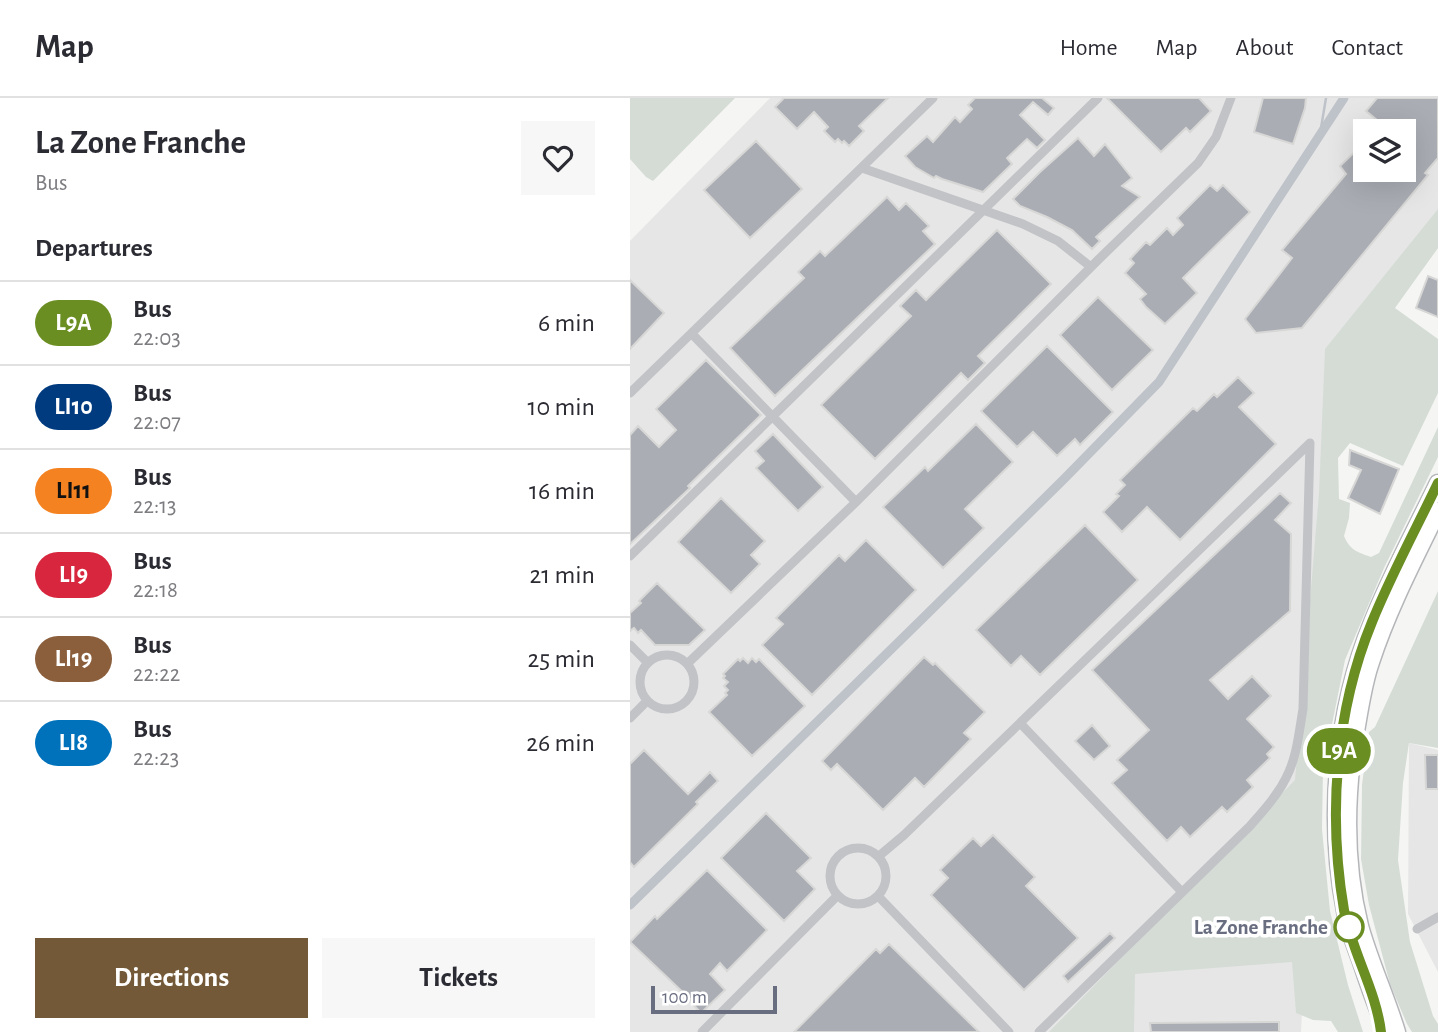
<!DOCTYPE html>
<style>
body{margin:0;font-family:"Alegreya Sans",sans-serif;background:#f7f7f7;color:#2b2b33;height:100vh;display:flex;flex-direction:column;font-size:26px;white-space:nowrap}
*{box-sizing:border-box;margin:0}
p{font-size:23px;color:#7c7c81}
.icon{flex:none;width:38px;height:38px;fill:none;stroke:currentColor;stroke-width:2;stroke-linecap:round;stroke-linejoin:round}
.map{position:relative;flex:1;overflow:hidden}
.drawer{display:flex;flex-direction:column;background:#fff;width:630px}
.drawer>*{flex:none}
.badge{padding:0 14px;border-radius:23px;font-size:24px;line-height:46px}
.buttons{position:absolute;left:723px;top:21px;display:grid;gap:14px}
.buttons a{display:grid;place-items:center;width:63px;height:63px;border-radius:0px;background:#fff;box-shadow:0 7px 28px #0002;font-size:35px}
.scale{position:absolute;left:21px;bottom:18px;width:126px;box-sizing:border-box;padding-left:7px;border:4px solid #696d80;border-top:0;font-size:19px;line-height:24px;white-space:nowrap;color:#696d80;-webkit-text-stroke:5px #fff;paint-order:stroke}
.map>.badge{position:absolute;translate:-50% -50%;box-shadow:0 0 0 4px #fff}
h2{padding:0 35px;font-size:26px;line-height:63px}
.round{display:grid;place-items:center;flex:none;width:74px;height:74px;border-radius:0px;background:#f7f7f7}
.summary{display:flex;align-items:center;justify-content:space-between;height:119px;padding:0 35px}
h1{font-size:33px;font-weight:700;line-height:52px}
.button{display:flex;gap:14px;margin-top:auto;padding:14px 35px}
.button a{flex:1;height:80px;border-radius:0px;background:#735938;color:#fff;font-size:28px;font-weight:700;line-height:80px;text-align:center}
.button a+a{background:#f7f7f7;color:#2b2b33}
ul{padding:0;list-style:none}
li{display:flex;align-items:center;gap:21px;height:84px;padding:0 35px;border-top:2px solid #e1e1e2}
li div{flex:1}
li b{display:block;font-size:26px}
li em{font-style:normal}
li .badge{min-width:77px;font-weight:700;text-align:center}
header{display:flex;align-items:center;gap:42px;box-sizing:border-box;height:98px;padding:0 35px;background:#fff;border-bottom:2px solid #e1e1e2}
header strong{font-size:33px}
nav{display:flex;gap:38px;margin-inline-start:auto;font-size:24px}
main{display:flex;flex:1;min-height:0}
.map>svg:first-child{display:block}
</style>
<header>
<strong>Map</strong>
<nav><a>Home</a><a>Map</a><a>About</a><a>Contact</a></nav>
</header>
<main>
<section class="drawer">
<div class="summary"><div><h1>La Zone Franche</h1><p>Bus</p></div><a class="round"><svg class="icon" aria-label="heart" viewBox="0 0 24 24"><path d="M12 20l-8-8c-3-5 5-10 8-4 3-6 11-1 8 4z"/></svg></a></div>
<h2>Departures</h2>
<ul>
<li><span class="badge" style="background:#6b8e23;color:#fff">L9A</span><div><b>Bus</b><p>22:03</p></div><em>6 min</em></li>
<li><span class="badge" style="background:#003b80;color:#fff">LI10</span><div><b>Bus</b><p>22:07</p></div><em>10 min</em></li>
<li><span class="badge" style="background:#f58220;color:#111">LI11</span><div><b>Bus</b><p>22:13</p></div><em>16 min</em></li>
<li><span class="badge" style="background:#d7263d;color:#fff">LI9</span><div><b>Bus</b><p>22:18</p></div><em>21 min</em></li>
<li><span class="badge" style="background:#8b5e3c;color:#fff">LI19</span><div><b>Bus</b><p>22:22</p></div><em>25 min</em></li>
<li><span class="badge" style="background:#0072bc;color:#fff">LI8</span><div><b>Bus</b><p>22:23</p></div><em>26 min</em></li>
</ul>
<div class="button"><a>Directions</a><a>Tickets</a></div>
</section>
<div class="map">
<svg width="808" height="934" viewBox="0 0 808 934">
<rect width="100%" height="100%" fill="#f5f6f3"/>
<!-- built -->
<path fill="#e6e6e6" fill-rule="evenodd" d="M140,0h668v116l-102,132 -35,686h-671v-791zM735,33h39v39h-39z
M779,645l29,7v222l-30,-58z"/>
<!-- green -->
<path fill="#d5dcd6" d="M0,0h105l-82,83 -7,-4 -16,-18z
M808,111v39l-43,60 43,31v54l-35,73 -53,-23 -12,15 1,41 11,4 -1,15 -5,18c6,14 13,16 27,21l8,-4 59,-126v30l-54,111 -39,92 -22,109 -1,60 8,82 18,74 15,47h-25l-7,-11 -18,-1 -17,-7 -4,-51 -157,12 -1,58h-85l246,-252 24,-287 6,-144z
M808,493v157l-29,-5 -6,40 -5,77 12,82 23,74 5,8v8h-26l-5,-8 -17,-40 -21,-79 -8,-46 1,-74 7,-53 6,-5z"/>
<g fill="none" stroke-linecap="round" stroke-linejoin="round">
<!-- stream -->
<path stroke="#bec2c9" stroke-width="2.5" d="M690,36l6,-36"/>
<!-- canal -->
<path stroke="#bec2c9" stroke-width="9" d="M0,807l290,-284 144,-142 95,-97 185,-284"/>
</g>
<!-- building -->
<path fill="#abadb5" stroke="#d7d7d6" stroke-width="2" d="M154,0h104l-29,28 5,5 -15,15 -5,-5 -2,2 -4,-4 -3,3 -11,-11 4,-4 -14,-15 -17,17 -22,-22z
M345,0h67l12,10 -6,7 -15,-13 -13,13 25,25 -8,8 -10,-9 -20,19 5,6 -29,28 -41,-13 -6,-3 -2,2 -19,-11 -10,-11 22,-20 6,6 22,-25 5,5 12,-13 -4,-4z
M477,0h92l12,13 -21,21 -4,-4 -25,24z
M633,0h43l-1,10 -12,36 -39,-12z
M747,0h61v60l-13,15 3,2 -126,153 -46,5 -11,-14 47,-61 -10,-8 64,-76 -6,-8 25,-24v28h39v-39h-28l7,-6 -17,-14z
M448,40l16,18 11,-12 27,34 -10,8 18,11 -44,40 4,4 -8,8 -20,-19 -25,-13 -27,-11 -7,-7 27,-27z
M126,43l46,48 -52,49 -46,-48z
M580,87l7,6 6,-6 27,27 -67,66 14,15 -32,31 -19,-17 -6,-8 6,-5 -21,-21 9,-10 -4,-4 16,-17 4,3 17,-17 6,7 10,-10 -6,-7z
M257,99l12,13 7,-7 23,23 -6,5 12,13 -160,152 -45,-48 74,-70 -6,-6 22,-21 5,5z
M367,132l54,54 -73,72 7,7 -17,17 -7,-7 -86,86 -54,-54 90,-89 -11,-10 16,-16 10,10z
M798,178l10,4v37l-22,-9z
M0,182l34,33 -34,36z
M468,199l55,53 -41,40 -52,-55z
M417,248l66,66 -33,33 -5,-6 -18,17 -24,-24 -16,15 -36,-36z
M76,262l55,55 -73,71 2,2 -60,56v-109l8,-9 21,21 17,-17 -20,-21z
M608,279l16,16 -15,14 37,37 -96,96 -33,-33 -25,25 -19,-20 16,-16 -3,-2 9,-9 -5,-5 73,-72 4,3 17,-17 3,3z
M346,326l37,38 -48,47 19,19 -41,40 -60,-61 42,-40 3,4z
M143,336l50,53 -25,24 -42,-43 8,-7 -9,-10z
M720,352l49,19 -19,45 -32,-16 13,-28 -12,-5z
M650,395l11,10 -16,17 16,14 -1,77 -80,69 18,19 24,-23 19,20 -24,23 27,28 -7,7 3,4 -23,22 6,7 -26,25 -5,-5 -32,30 -9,-10 -14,14 -55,-58 15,-13 -10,-10 32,-30 -57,-60z
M91,400l44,43 -14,14 9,9 -29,29 -53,-51z
M455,427l53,55 -98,95 -19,-19 -10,10 -35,-36z
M236,442l50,50 -104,105 -50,-50 21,-21 -7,-6 63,-63 6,6z
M27,485l48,47 -16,15h-34l-14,-15 -3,3 -4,-5 -4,3v-18l11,-10 -2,-2z
M294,559l9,8 2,-2 50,49 -21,21 7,6 -47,48 -9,-9 -32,32 -46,-46 -6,6 -9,-9z
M113,560l5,5 4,-5 4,4 3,-3 46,47 -53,50 -43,-44 18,-17 -2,-2 3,-3 -4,-4 4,-4 -5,-4 2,-2 -2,-2 15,-15 2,2z
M462,627l18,21 -16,14 -19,-19z
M14,652l44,44 22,-22 8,9 -22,21 2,2 -64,63 -4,-5v-98z
M795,657h13v34h-12z
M136,715l45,45 -14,13 18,18 -31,32 -63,-63z
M363,737l42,42 -9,9 52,52 -54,52 -93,-95 17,-17 -8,-8 33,-32 8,8z
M77,772l60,60 -40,41 -7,-8 -10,11 15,16 -24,23 -12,-13 1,-1 -60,-57 25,-26 2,3z
M480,835l5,5 -47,44 -5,-6z
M259,846l90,88h-185l82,-83 4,4z
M649,924v10h-128l-1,-9z"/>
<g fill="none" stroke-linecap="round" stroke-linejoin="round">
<defs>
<path id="highway" d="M757,934c-10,-23 -18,-46 -26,-70 -6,-17 -13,-33 -16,-51 -18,-92 -9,-201 27,-288 19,-48 44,-94 66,-140
M767,934c-11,-36 -27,-70 -37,-106 -17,-68 -14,-143 -1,-212 3,-17 6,-35 12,-52 17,-52 43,-102 67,-151"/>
</defs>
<!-- highway casing -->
<use href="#highway" stroke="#b5b6ba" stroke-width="19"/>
<!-- street -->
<path stroke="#c2c3c7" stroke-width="9" d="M232,70l161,56 35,17 33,26
M62,236l164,168
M0,295l303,-295
M0,458l468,-458
M0,547l18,18
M10 584a27 27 0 1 1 54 0a27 27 0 1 1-54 0Z
M57,566l169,-162 243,-243 99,-96 18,-26 15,-39
M0,620l17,-17
M390,625l162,169
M200 778a28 28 0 1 1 56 0a28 28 0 1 1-56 0Z
M249,758l25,-21 406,-392
M248,798l131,136
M787,831l21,-12
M72,934l135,-136
M409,934l211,-206c13,-15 27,-30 36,-48 11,-21 13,-46 17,-69l7,-266"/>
<!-- highway -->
<use href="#highway" stroke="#fff" stroke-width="16"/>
</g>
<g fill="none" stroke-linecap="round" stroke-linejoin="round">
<defs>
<path id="line" d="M751,934c-5,-42 -29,-80 -37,-122 -16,-94 -9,-198 28,-288 19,-47 44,-93 66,-139"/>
</defs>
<!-- line casing -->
<use href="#line" stroke="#fff" stroke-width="16"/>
<!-- line -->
<use href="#line" stroke="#6b8e23" stroke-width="10"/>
</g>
<!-- markers -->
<circle fill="#fff" stroke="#6b8e23" stroke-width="3.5" cx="719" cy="829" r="14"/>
<g text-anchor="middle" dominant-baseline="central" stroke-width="7" stroke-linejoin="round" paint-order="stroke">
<!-- stop labels -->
<g font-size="21" font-weight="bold" fill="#696d80" stroke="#fff" text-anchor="end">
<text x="698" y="829">La Zone Franche</text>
</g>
</g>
</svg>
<div class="buttons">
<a><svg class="icon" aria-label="layers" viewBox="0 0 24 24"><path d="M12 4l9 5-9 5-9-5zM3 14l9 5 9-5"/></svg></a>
</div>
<div class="scale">100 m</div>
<b class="badge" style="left:709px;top:653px;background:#6b8e23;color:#fff">L9A</b>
</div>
</main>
